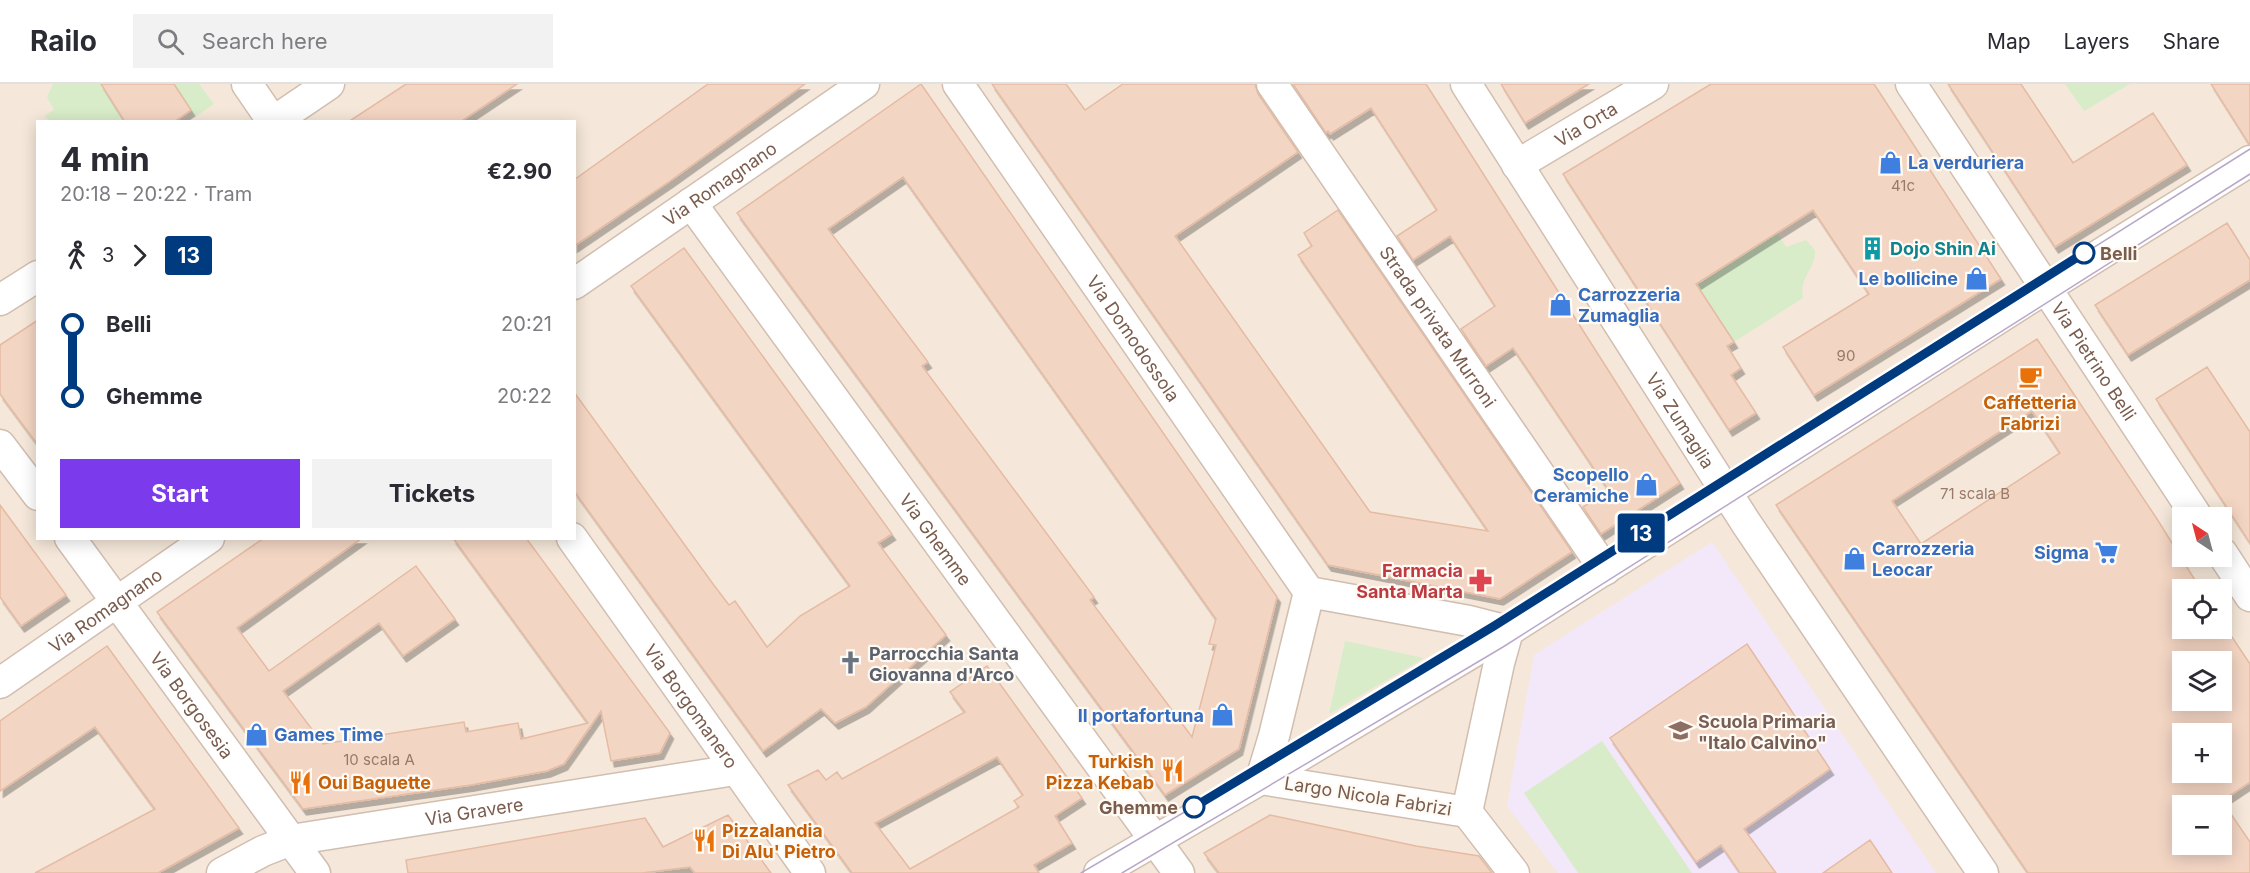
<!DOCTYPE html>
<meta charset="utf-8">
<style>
body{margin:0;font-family:Inter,sans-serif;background:#f2f2f3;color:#2b2b33;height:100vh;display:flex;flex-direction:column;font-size:22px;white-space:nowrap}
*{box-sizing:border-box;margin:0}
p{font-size:20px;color:#7c7c81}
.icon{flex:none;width:33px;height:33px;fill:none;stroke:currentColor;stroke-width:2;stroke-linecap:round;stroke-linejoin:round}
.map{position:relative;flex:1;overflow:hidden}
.sheet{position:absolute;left:36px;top:36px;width:540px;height:420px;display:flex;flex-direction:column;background:#fff;border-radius:0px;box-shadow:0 3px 15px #0003}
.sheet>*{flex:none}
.badge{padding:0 12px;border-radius:4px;font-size:21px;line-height:39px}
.needle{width:39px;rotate:324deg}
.fabs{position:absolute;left:2172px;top:423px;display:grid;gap:12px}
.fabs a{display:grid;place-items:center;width:60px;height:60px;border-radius:0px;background:#fff;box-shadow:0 3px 15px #0003;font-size:30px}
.map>.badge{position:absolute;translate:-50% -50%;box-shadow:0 0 0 3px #fff}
.legs{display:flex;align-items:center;gap:9px;height:66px;padding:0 24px;font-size:20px}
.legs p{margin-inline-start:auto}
.head{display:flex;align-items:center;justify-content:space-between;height:102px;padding:0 24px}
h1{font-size:33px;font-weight:700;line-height:45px}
.cta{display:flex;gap:12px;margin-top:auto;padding:12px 24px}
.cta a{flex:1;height:69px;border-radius:0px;background:#7c3aed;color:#fff;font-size:24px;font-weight:700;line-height:69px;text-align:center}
.cta a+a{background:#f2f2f3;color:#2b2b33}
ul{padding:0 24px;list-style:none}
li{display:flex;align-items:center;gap:21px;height:72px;font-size:22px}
li i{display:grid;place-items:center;width:9px;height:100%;margin:0 8px;background:currentColor}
li i::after{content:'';width:15px;height:15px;margin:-8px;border:4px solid;border-radius:50%;background:#fff}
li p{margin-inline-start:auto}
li:first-child i{background:linear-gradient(#0000 50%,currentColor 0)}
li:last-child i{background:linear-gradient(currentColor 50%,#0000 0)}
header{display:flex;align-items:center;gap:36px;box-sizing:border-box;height:84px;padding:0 30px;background:#fff;border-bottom:2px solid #e1e1e2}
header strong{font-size:28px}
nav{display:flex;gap:33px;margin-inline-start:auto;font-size:21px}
.search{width:420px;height:54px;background:#f2f2f3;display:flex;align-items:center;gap:15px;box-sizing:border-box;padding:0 21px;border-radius:0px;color:#7c7c81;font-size:22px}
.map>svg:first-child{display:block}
</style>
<header>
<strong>Railo</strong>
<div class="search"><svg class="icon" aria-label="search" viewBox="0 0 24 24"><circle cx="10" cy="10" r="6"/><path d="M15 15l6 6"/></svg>Search here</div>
<nav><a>Map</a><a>Layers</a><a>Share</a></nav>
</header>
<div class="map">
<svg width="2250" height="789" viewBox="0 0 2250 789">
<defs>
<filter id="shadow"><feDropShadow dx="3.5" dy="6" stdDeviation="0" flood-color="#0004"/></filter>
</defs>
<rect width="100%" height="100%" fill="#fdf6ec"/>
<!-- residential -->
<path fill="#f5e8da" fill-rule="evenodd" d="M0,0h2250v789h-2250zM38,38h536v416h-536zM2182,434h40v38h-40zM2182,506h40v38h-40zM2182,578h40v38h-40zM2182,650h40v38h-40zM2182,722h40v38h-40z"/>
<!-- education -->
<path fill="#f3e8fa" d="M1712,458l224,331h-378l-51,-67 27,-151z"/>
<!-- green -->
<path fill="#d8ecc9" d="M53,0h82l-10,37h-75l-6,-5 10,-6 -7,-13z
M174,0h25l15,20 -19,13z
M2065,0h65l-46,27z
M1777,149l9,14 20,-7 9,10c1,19 -16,26 -12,48l-69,44 -37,-57z
M1345,557l79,17 -95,56z
M1602,657l90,132h-114l-54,-80z"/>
<!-- building -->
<path fill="#f3d5c3" stroke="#e6bba3" stroke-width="1.5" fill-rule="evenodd" filter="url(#shadow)" d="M101,0h73l17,26 -17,12h-49z
M406,0h111l-57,38h-112z
M708,0h97l-135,97 -96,65v-66z
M921,0l356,513 -38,152 -74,46 -428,-582zM903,93l313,442 -7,25 7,1 -24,92 -102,-137 4,-3 -172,-231 6,-4 -100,-133z
M992,0h74l19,26 38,-26h132l3,10 40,58 -123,84 195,276 118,19 -190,-276 14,-9 -8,-13 34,-23 234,342 -72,47 -172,-34z
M1293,0h133l254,399 -79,51 -18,-27 26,-16 -96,-143 -27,18 -25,-37 34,-23 -45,-70 -37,24 -16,-24 40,-26 -66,-102 -41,26 -2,-3 -2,2z
M1501,0h88l-64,39z
M1711,0h163l127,195 -187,116 -31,-48 86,-53 -56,-84 -117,74 38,58 -7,4 14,22 -10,7 25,38 -27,17 -166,-256z
M1948,0h73l52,79 80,-50 34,52 -132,82z
M2211,0h39v60h-1z
M2227,139l23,37v20l-122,75 -33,-50z
M684,164l208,286 -14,9 68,92 -80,72 -31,16 -14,-14 -58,42 -189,-260v-99l139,192 16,21 6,-4 32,46 33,-31 50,-30 -219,-300z
M38,236v125l-38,-51v-49z
M2037,255l120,180 44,71h-19v38h40v-6l28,42v118l-28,19 28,41v31h-222l-252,-368zM2032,327l28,42 -139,91 -29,-43zM2182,578h40v38h-40zM2182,650h40v38h-40zM2182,722h40v38h-40z
M2207,283l43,65v111l-94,-144z
M0,421l66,90 -45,31 -21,-29z
M264,454h98l-125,90 32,43 147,-105 39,53 -52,37 -24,-33 -96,68 40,53 141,-22 2,10 52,-9 3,16 67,-16 -135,-185h73l144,195 -10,20 -49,8 -10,-50 -37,53 -17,7 -76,14 -168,24 -146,-197z
M1747,560l83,125 -86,60 32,44h-36l-19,-28 -25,17 -86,-124z
M107,562l132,182 -81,45h-123l120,-64 -60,-82 -95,64v-70z
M987,582l95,132 -27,18 17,27 -38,22 5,8h-187l-64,-88 30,-15 8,10 11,-8 5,7 123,-67 -15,-20zM997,673l26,38 -9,6 5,6 -109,62 -35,-46z
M728,731l43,58h-76l-5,-6 -48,6h-234l-2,-13 239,-42 18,29z
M1270,731l146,31 63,10 13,17h-273l-15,-20z
M1870,756l22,33h-69z"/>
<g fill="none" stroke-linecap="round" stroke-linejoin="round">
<defs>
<g id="minor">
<path d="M247,0l26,38"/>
<path id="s1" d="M958,0l351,508"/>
<path id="s2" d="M1272,0l333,486"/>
<path id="s3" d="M1466,0l280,439 237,350"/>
<path id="s4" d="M1911,0l287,434"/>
<path d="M273,38l56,-38"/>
<path id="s5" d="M1517,81l136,-81"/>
<path id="s6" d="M691,119l488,670"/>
<path id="s7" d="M574,200l290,-200"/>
<path d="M0,216l38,-24"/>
<path d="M0,361l38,50"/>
<path id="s8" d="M70,454l245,335"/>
<path id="s9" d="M572,454l238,335"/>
<path d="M2222,469l28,43"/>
<path d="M1309,508l160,29 39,10 -9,32 -32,149 -206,-33 13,-43z"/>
<path id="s10" d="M0,599l209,-145"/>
<path d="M1467,728l47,61"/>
<path id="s11" d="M222,789l41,-22 28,-11 444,-70"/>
<path d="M1099,789l162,-94 247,-148 538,-343 204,-127"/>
</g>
</defs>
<!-- minor casing -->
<use href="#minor" stroke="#d1beb0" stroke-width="33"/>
<!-- minor -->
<use href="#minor" stroke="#fff" stroke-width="30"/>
<!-- tram -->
<path stroke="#b9a8c9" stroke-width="1.5" d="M1081,789l185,-109 227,-138 757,-477
M1122,789l381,-226 747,-473"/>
</g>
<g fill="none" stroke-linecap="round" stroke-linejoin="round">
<defs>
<path id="line-1" d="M1194,723l300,-181 590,-373"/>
</defs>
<!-- line-1 casing -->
<use href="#line-1" stroke="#fff" stroke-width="14"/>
<!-- line-1 -->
<use href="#line-1" stroke="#003b80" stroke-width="9"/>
</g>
<!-- icons -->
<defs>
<symbol id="shop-bare" viewBox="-9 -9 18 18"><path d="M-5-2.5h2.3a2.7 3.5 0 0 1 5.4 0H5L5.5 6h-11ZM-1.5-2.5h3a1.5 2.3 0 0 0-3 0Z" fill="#3f7fe0" stroke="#fffaf3" stroke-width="2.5" paint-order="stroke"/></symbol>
<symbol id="building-bare" viewBox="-9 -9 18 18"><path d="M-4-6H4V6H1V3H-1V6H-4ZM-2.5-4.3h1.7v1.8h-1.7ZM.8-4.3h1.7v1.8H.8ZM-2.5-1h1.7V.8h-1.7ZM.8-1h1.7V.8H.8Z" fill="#0f9aa8" stroke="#fffaf3" stroke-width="2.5" paint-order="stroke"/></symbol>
<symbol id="cafe-bare" viewBox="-9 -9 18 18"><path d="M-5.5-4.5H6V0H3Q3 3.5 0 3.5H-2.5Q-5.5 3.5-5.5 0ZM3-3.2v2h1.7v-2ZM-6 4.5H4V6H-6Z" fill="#e8710a" stroke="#fffaf3" stroke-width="2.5" paint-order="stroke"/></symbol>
<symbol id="supermarket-bare" viewBox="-9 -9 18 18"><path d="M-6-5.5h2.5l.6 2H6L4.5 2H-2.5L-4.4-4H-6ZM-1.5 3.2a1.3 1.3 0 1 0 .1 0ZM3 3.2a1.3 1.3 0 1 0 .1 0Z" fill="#3f7fe0" stroke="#fffaf3" stroke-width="2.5" paint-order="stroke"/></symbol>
<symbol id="pharmacy-bare" viewBox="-9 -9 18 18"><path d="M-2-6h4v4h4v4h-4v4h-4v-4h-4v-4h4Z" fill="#e0444e" stroke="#fffaf3" stroke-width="2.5" paint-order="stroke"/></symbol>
<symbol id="church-bare" viewBox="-9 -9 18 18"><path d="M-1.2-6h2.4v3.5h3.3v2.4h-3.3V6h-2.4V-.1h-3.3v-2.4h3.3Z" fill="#6b7280" stroke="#fffaf3" stroke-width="2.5" paint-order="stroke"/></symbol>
<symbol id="school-bare" viewBox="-9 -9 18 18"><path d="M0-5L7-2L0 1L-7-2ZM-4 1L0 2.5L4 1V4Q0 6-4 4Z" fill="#8d6e63" stroke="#fffaf3" stroke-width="2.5" paint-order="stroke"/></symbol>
<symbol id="restaurant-bare" viewBox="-9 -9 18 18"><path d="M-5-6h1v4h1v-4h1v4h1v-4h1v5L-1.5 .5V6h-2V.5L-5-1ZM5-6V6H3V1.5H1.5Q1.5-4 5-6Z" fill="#e8710a" stroke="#fffaf3" stroke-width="2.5" paint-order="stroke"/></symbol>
</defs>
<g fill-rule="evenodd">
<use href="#shop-bare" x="1874" y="62" width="33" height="33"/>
<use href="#building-bare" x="1856" y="148" width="33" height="33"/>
<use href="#shop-bare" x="1960" y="178" width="33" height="33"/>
<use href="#shop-bare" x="1544" y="204" width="33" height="33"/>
<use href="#cafe-bare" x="2014" y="276" width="33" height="33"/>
<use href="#shop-bare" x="1630" y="384" width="33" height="33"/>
<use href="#supermarket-bare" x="2090" y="452" width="33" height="33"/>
<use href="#shop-bare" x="1838" y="458" width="33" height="33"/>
<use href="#pharmacy-bare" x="1464" y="480" width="33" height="33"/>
<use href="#church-bare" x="834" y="562" width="33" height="33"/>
<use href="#shop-bare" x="1206" y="614" width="33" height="33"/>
<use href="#school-bare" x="1664" y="630" width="33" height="33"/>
<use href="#shop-bare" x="240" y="634" width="33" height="33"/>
<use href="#restaurant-bare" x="1156" y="670" width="33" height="33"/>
<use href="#restaurant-bare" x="284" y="682" width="33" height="33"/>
<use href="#restaurant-bare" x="688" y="740" width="33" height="33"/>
</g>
<!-- markers -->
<g fill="#fff" stroke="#003b80" stroke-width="3">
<circle cx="2084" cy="169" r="10"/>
<circle cx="1194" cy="723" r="10"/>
</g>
<g text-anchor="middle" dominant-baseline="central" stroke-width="4.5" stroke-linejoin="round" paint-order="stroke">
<!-- number labels -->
<g font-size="15" fill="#987a6a">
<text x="1903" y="101">41c</text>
<text x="1846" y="271">90</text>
<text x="1975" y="409">71 scala B</text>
<text x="379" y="675">10 scala A</text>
</g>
<!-- street labels -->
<g font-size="18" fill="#7a5c4d" stroke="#fffaf3">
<text stroke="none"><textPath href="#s5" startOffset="80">Via Orta</textPath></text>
<text stroke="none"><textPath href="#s7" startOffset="177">Via Romagnano</textPath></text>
<text stroke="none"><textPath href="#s2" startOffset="294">Strada privata Murroni</textPath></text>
<text stroke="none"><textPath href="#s1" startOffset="309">Via Domodossola</textPath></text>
<text stroke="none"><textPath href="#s4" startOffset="332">Via Pietrino Belli</textPath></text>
<text stroke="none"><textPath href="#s3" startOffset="399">Via Zumaglia</textPath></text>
<text stroke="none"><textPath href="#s6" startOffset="416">Via Ghemme</textPath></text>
<text stroke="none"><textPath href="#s10" startOffset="128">Via Romagnano</textPath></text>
<text stroke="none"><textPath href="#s8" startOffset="207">Via Borgosesia</textPath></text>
<text stroke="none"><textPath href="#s9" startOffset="206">Via Borgomanero</textPath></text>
<text transform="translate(1368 712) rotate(9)">Largo Nicola Fabrizi</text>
<text stroke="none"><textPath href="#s11" startOffset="262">Via Gravere</textPath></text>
</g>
<!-- shop labels -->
<g font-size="18" font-weight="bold" fill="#366cbe" stroke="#fffaf3" text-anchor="start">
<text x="1908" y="78">La verduriera</text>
<text x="1958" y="194" text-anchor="end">Le bollicine</text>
<text x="1578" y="210">Carrozzeria<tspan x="1578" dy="21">Zumaglia</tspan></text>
<text x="1629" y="390" text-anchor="end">Scopello<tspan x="1629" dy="21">Ceramiche</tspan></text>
<text x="1872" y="464">Carrozzeria<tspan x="1872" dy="21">Leocar</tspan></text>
<text x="2089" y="468" text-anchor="end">Sigma</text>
<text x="1204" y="631" text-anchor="end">Il portafortuna</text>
<text x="274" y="650">Games Time</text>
</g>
<!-- culture labels -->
<g font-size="18" font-weight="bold" fill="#0d838f" stroke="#fffaf3" text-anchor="start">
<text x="1890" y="164">Dojo Shin Ai</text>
</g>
<!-- stop labels -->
<g font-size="18" font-weight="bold" fill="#7a5c4d" stroke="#fffaf3" text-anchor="start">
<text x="2100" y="169">Belli</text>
<text x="1178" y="723" text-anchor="end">Ghemme</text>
</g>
<!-- food labels -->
<g font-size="18" font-weight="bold" fill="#c56008" stroke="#fffaf3" text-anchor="start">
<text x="2030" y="318" text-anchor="middle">Caffetteria<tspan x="2030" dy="21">Fabrizi</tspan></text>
<text x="1154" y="677" text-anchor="end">Turkish<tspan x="1154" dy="21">Pizza Kebab</tspan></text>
<text x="318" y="698">Oui Baguette</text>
<text x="722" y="746">Pizzalandia<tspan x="722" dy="21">Di Alu' Pietro</tspan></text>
</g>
<!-- health labels -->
<g font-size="18" font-weight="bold" fill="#be3a42" stroke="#fffaf3" text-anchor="end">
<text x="1463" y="486">Farmacia<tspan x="1463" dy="21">Santa Marta</tspan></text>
</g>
<!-- worship labels -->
<g font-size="18" font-weight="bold" fill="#5b616d" stroke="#fffaf3" text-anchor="start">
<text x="869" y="569">Parrocchia Santa<tspan x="869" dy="21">Giovanna d'Arco</tspan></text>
</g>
<!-- education labels -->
<g font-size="18" font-weight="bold" fill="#785e54" stroke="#fffaf3" text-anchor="start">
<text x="1698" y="637">Scuola Primaria<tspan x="1698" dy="21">"Italo Calvino"</tspan></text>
</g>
</g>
</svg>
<div class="fabs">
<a><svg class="needle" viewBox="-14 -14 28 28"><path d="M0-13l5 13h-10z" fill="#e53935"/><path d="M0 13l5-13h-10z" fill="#7c7c81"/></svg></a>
<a><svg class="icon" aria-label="locate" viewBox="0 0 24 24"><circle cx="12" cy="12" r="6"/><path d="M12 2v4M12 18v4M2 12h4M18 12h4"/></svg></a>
<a><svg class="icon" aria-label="layers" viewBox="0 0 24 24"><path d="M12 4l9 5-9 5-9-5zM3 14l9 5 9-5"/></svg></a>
<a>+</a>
<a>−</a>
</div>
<b class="badge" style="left:1641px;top:449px;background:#003b80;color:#fff">13</b>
<section class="sheet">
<div class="head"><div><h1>4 min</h1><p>20:18 – 20:22 · Tram</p></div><b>€2.90</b></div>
<div class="legs"><svg class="icon" aria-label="walk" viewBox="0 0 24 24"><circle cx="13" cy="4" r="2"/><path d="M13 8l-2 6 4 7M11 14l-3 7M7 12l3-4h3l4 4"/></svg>3<svg class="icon" aria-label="forward" viewBox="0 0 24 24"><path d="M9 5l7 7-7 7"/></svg><b class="badge" style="background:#003b80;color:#fff">13</b></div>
<ul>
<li><i style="color:#003b80"></i><b>Belli</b><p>20:21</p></li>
<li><i style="color:#003b80"></i><b>Ghemme</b><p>20:22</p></li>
</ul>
<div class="cta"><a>Start</a><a>Tickets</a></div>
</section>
</div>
